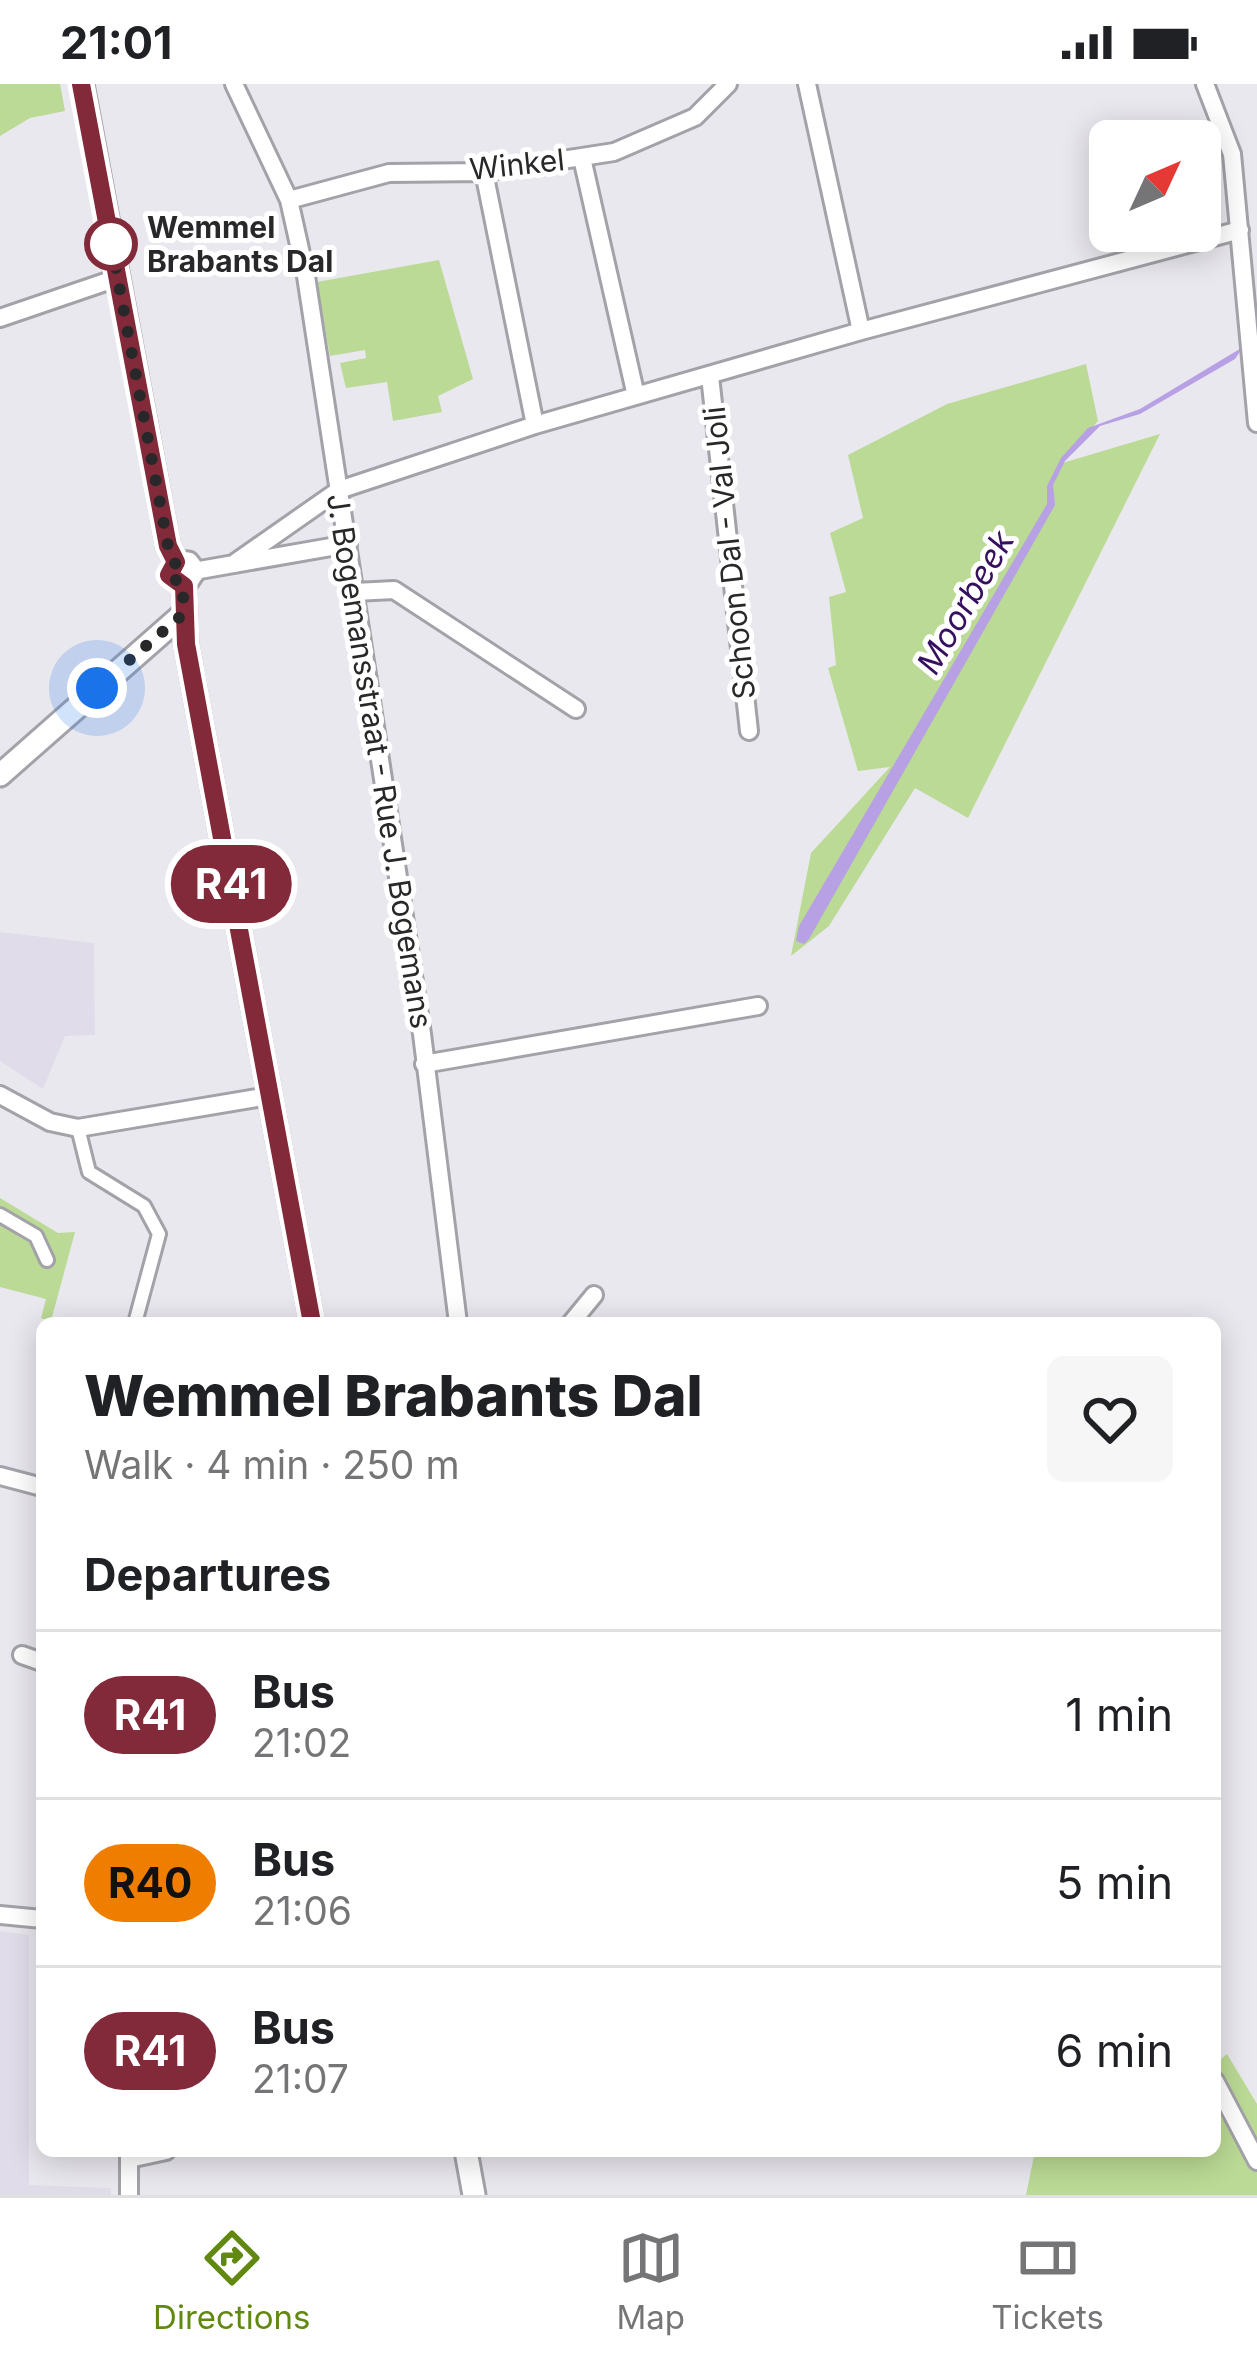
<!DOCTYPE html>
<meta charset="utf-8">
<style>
body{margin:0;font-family:Inter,sans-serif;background:#f6f6f6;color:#202124;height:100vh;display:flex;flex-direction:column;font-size:45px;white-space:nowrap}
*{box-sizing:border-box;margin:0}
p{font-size:39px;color:#757577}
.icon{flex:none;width:66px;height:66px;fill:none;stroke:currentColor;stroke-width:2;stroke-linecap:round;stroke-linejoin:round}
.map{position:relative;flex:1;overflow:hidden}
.details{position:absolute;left:36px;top:1233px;width:1185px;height:840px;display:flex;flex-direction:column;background:#fff;border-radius:18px;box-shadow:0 6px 30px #0003}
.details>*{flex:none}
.badge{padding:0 24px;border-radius:39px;font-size:42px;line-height:78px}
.needle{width:78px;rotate:46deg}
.buttons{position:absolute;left:1089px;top:36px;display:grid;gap:24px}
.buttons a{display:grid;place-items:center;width:132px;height:132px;border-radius:18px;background:#fff;box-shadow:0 6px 30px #0003;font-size:60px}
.you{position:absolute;width:60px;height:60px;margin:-30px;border:9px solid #fff;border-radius:50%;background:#1a73e8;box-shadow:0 0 0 18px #1a73e833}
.map>.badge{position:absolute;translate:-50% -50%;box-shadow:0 0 0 6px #fff}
h2{padding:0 48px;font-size:45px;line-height:108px}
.round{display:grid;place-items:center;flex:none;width:126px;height:126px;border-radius:18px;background:#f6f6f6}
.headline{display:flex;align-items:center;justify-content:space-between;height:204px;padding:0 48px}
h1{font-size:57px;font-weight:800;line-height:90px}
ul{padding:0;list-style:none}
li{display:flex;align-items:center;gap:36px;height:168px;padding:0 48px;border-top:3px solid #e0e0e0}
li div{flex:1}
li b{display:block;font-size:45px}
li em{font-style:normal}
li .badge{min-width:132px;font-weight:700;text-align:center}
.status{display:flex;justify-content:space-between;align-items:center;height:84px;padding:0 60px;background:#fff;direction:ltr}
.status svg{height:33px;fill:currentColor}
.dock{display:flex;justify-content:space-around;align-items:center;height:168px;border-top:3px solid #e0e0e0;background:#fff;font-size:33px;color:#757577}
.dock a{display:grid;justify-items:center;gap:6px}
.dock .selected{color:#618912}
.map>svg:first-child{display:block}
</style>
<div class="status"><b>21:01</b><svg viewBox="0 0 49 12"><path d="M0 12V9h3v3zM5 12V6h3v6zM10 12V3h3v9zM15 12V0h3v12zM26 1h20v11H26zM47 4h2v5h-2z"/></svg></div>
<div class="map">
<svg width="1257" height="2111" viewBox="0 0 1257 2111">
<rect width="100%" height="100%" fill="#eae8ef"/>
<!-- built -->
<path fill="#e1dcea" d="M0,848l94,11 1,92 -30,1 -22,53 -43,-28z
M0,1847l29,4v250l82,3v7h-111z"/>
<!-- green -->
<path fill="#bbda95" d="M0,0h60l5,27 -35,7 -30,18z
M439,176l34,119 -35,17 4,16 -49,9 -6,-39 -41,6 -6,-25 26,-5 -1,-8 -35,6 -13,-74z
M1086,280l12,57 -39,43 101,-30 -192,384 -53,-30 -86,138 -38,30 20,-103 79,-86 -32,4 -30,-103 8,-3 -7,-68 17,-5 -16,-59 33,-15 -15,-63 99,-51z
M0,1114l58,35 17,-1 -24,89 -10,-3 5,-19 -46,-12z
M1227,1970l30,50v91h-231l9,-44h180v-87z"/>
<!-- water -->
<path fill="#b7a0e3" d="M1243,263l-8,12 -95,55 -40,12 -35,35 -12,24 2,20 -246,434 -5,5 -8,-3 3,-15 248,-422v-18l14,-28 27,-30 52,-19z"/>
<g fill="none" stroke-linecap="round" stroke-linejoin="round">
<defs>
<path id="pedestrian" d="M78,1044l11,44 55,34 15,28 -24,89
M0,1131l36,21 11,24"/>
<path id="minor" d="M234,0l55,116 17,76 116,758 36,289
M807,0l54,247
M1205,0l27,70 25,269
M582,74l54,238
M484,88l51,253
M289,116l100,-27 95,-1 130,-20 81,-35 33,-33
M0,234l117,-40
M710,292l39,355
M236,478l103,-72 196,-65 326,-94 379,-101
M194,487l154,-27
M355,508l39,-2 182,119
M424,980l334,-58
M0,1011l50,27 28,6 191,-32
M571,1239l23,-28
M0,1392l42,11
M22,1571l20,7
M0,1831l42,4
M1215,1997l42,80
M129,2067v44
M129,2075l37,-8"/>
<path id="tertiary" d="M82,0l86,462 8,16 12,1 6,8 -10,15 2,58 126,679
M0,691l182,-160
M466,2067l8,44"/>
</defs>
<!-- pedestrian casing -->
<use href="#pedestrian" stroke="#a4a2a9" stroke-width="18"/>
<!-- minor casing -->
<use href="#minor" stroke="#a4a2a9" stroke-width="22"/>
<!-- tertiary casing -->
<use href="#tertiary" stroke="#a4a2a9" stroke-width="27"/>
<!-- pedestrian -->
<use href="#pedestrian" stroke="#fff" stroke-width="12"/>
<!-- minor -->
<use href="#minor" stroke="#fff" stroke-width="16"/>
<!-- tertiary -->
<use href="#tertiary" stroke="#fff" stroke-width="21"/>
</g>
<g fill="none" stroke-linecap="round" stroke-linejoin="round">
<defs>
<path id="line" d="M81,0l87,462 8,16 -7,13 15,11 2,58 126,679"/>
</defs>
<!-- line casing -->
<use href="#line" stroke="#fff" stroke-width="27"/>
<!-- line -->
<use href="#line" stroke="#822a3a" stroke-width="18"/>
<!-- walk -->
<path stroke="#28272a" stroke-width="12" stroke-dasharray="0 21.6" d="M97,604l85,-73 2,-29 -15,-11 7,-13 -8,-16 -59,-314 2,12"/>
</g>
<!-- markers -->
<circle fill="#fff" stroke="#822a3a" stroke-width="6" cx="111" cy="160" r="24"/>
<g text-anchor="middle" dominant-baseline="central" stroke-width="10" stroke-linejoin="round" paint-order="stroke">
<!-- street labels -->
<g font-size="30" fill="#28272a" stroke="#fff">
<text transform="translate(517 80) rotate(-6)">Winkel</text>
<text transform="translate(729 469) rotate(-96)">Schoon Dal - Val Joli</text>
<text transform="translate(380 677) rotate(81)">J. Bogemansstraat - Rue J. Bogemans</text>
</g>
<!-- stop labels -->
<g font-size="30" font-weight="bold" fill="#28272a" stroke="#fff" text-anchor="start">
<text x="147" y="143">Wemmel<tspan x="147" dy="34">Brabants Dal</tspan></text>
</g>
<!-- water labels -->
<g font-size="33" font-style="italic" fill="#36105e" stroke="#fff">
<text transform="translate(965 518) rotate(-60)">Moorbeek</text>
</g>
</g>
</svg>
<div class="buttons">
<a><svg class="needle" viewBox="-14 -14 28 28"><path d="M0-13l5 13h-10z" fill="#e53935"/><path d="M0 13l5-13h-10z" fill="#757577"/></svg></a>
</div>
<div class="you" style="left:97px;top:604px"></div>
<b class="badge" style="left:231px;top:800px;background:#822a3a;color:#fff">R41</b>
<section class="details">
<div class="headline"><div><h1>Wemmel Brabants Dal</h1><p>Walk · 4 min · 250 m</p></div><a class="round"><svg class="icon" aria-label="heart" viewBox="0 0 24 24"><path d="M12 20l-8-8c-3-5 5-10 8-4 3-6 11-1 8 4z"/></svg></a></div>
<h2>Departures</h2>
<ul>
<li><span class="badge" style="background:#822a3a;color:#fff">R41</span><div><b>Bus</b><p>21:02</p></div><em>1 min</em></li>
<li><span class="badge" style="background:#ef7d00;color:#111">R40</span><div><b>Bus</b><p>21:06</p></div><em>5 min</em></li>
<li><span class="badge" style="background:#822a3a;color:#fff">R41</span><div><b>Bus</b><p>21:07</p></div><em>6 min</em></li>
</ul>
</section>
</div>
<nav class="dock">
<a class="selected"><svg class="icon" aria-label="directions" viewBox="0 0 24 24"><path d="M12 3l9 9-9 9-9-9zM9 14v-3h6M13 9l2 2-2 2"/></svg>Directions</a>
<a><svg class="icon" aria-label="map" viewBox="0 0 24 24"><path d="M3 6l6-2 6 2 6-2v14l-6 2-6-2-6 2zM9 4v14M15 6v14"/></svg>Map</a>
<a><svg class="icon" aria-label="tickets" viewBox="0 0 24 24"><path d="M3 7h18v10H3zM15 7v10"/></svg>Tickets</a>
</nav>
